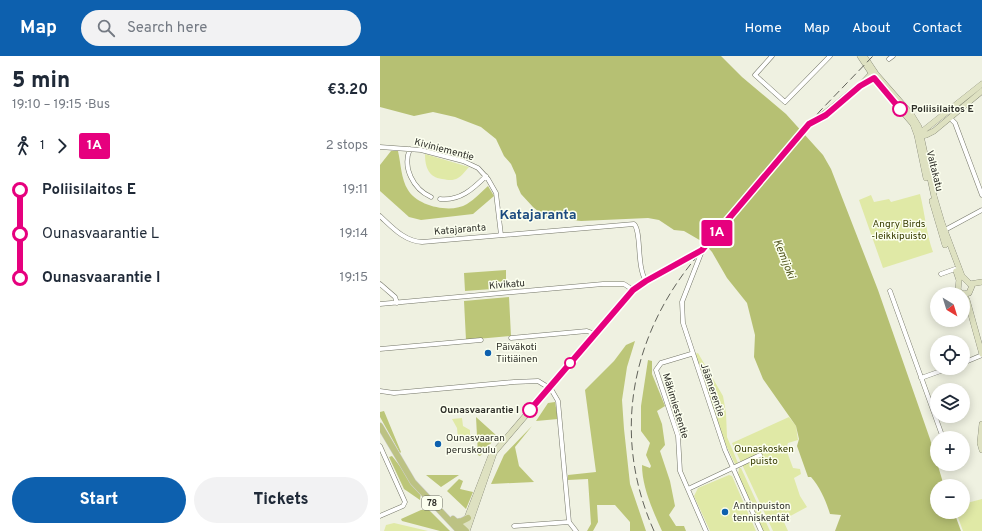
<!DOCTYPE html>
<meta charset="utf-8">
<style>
body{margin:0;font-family:Overpass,sans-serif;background:#f2f2f3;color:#1f2937;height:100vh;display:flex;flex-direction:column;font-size:15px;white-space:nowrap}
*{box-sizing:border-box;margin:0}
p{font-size:13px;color:#747a83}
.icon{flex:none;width:22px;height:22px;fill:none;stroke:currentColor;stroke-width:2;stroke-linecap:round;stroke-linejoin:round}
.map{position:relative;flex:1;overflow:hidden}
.drawer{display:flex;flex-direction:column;background:#fff;width:380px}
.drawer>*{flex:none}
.badge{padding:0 8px;border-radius:3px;font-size:14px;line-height:26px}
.needle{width:26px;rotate:142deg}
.tools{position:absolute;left:550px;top:231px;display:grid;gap:8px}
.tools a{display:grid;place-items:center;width:40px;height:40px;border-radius:50%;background:#fff;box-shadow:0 2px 10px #0003;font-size:20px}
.map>.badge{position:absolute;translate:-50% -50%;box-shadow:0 0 0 2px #fff}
.legs{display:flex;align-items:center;gap:6px;height:44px;padding:0 12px;font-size:13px}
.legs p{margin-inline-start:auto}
.summary{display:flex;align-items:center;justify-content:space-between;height:68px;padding:0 12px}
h1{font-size:22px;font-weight:800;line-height:30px}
.button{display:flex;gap:8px;margin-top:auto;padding:8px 12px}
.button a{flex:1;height:46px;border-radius:24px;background:#0d60ae;color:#fff;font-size:16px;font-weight:800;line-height:46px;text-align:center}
.button a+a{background:#f2f2f3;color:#1f2937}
ul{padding:0 12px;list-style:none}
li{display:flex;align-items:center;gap:14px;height:44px;font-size:15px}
li i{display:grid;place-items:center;width:6px;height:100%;margin:0 5px;background:currentColor}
li i::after{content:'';width:10px;height:10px;margin:-5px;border:3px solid;border-radius:50%;background:#fff}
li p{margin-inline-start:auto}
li:first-child i{background:linear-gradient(#0000 50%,currentColor 0)}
li:last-child i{background:linear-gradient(currentColor 50%,#0000 0)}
header{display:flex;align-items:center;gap:24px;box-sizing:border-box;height:56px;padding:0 20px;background:#0d60ae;color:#fff}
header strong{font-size:19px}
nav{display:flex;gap:22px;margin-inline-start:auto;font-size:14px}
.search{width:280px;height:36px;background:#f2f2f3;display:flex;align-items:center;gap:10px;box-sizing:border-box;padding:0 14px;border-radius:22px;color:#747a83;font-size:15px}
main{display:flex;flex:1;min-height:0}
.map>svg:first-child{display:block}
</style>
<header>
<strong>Map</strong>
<div class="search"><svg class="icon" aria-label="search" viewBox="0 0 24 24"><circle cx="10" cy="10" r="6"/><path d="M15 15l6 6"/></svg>Search here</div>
<nav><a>Home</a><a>Map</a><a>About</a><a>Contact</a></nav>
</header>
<main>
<section class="drawer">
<div class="summary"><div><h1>5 min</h1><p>19:10 – 19:15 · Bus</p></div><b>€3.20</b></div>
<div class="legs"><svg class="icon" aria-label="walk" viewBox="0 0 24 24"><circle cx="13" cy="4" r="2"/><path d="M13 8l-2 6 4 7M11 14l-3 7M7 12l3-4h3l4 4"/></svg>1<svg class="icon" aria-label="forward" viewBox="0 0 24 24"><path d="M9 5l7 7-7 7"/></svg><b class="badge" style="background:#e6007e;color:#fff">1A</b><p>2 stops</p></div>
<ul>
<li><i style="color:#e6007e"></i><b>Poliisilaitos E</b><p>19:11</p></li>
<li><i style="color:#e6007e"></i><span>Ounasvaarantie L</span><p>19:14</p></li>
<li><i style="color:#e6007e"></i><b>Ounasvaarantie I</b><p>19:15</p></li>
</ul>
<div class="button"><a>Start</a><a>Tickets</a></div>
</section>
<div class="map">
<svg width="602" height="475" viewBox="0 0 602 475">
<rect width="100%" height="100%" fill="#eff1e1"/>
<!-- green -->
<path fill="#e0e9a6" d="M45,98l44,13c-4,4 -7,9 -11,11 -5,3 -10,2 -16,1 -13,-2 -17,-11 -17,-25z
M540,138c5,19 6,39 13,58l-50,16 -24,-68 12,-5 3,7 15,-3 2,3z
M318,297l25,43 3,17 1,24 11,26 -3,1 -10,-21 -30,-89z
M409,361l7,9 2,14 -10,3 -2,6 7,19 7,1 1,5 -7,4 6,18 7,11 -24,13 5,11h-15l-41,-88z
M82,362l1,8 7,4v7l-12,1 -1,-10 -5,-9z
M359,412h2l29,63h-7l-25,-56z
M349,419l3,1 24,55h-46l-16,-35 4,-8z
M602,443v32h-19l-7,-19h7v-8z
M14,467l34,8h-44l2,-6z"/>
<!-- forest -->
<path fill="#bcc678" d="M11,95h7c3,13 3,28 10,39 9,16 43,24 59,14 8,-5 14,-12 21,-18l6,10 -21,18 -52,6 -12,-3 -29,-26v-26z
M126,214v18l-41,3 -1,-18z
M129,241l2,39 -45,4 -2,-39z
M255,285l-8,26 -5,33 2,29 6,55 16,47h-16v-9l-15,-17h-18l1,17 -5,9h-6l4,-7 -3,-45 -20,1v-5l28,-3 -11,-82 29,-29 12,-16z
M268,304l4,1v13l13,32 -8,5 5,13 3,21 -5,6 10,30 5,25 -6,9 7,11h8l2,5h-24c-9,-20 -20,-44 -20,-66l8,3 1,-2 -5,-11 4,-12 -9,-12v-25z
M175,346l3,17 -22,2 12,-18z
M4,355l17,41 -1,1 -20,-36v-5z
M96,361l21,19 -17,20 -2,-1z
M152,370l-17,21 4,19 15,16 -43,2 13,-29z
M12,400l29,37 -1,7 -16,-11 -15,-32z
M46,419h33l-18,12z
M79,423l4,2 -3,8 13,3 -7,17 -19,-18z
M41,454h8l21,21h-10l-38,-10 -1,-2z"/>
<!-- water -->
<path fill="#b6c073" d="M0,0h341l21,21 44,37 37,41 8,14 47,121 52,149 14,47h-7v26h17l7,19h-126l6,-16 -11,-1c-4,-13 -10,-27 -19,-37h-3l-11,-31 2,-7 -3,-13 -33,-47 -9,-22 1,-22 -8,-32 -20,-25 -15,-26 -9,-10 -19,-11 -10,-1 -15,-10 -11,-2 -67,3 -36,-4 -12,-10 -12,-13 -4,-9 -1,-10 -5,-11 -7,-8 -8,-17 -15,-12 -26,-10 -22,-5 -19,4 -34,-9z"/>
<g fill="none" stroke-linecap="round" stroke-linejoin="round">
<defs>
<path id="street" d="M392,0l-17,19 30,27 45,-46
M509,3l4,-3
M570,62l5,5 27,72
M0,91l41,3 42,11 15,7 10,11 8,14 5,42
M30,93c-8,18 3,40 21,48
M60,143c20,2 33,-10 46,-23
M0,160c12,11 24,25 42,26l212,-18c8,8 2,42 12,57
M563,175l39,-21
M322,195l-20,51 1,21 42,127 36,81
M561,218l14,-5
M0,228l15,13 2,6
M510,235l53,147
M0,248l223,-20h21l9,6
M131,282l76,-7 8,3
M0,293l101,-9
M311,298l-30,9 -5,7 22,66 2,35 26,60
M583,307l19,-8
M541,322l28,-10
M0,335l14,2 120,-11 24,-1 13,8 7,12 11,121 7,9
M0,390l25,56 -2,4 -23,10
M308,433l72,-34
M134,470l55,-4"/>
<path id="secondary" d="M480,0l18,27 35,41 4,11 9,43
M484,0l12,18 35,40 8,13 15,69 8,27 20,53 10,10 -3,7 -6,1
M480,30l11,-12h3
M539,78l63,-50
M540,80l6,-1 8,-4 48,-40
M552,145l13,44
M576,215l3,9 -1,10 4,4
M590,228l12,-2
M583,238l4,6 15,54
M602,368l-2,19 2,7
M82,475l29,-75 142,-166 13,-9 56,-31 107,-126c19,-11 33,-26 50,-38 7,-4 13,-5 17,-12
M87,475l27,-78"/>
<path id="primary" d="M0,370l33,56 46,49
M73,463l13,12
M76,466l6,-1 6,-3"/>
</defs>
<!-- street casing -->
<use href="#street" stroke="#737567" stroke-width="5"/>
<!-- secondary casing -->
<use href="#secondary" stroke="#737567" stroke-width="6"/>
<!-- primary casing -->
<use href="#primary" stroke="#d1d1d0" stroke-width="7"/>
<!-- street -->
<use href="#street" stroke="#fff" stroke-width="4"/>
<!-- secondary -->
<use href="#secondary" stroke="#dee1c1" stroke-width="5.5"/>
<!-- primary -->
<use href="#primary" stroke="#bcc283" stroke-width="6"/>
<!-- rail -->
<path stroke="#61625a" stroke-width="1" stroke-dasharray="8 4" stroke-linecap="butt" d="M274,475c-41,-92 -25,-188 36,-266l130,-154 53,-55"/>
</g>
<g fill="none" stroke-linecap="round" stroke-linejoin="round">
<defs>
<path id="line-1" d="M150,354l103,-120 13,-9 56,-31 107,-126 17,-9 34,-29 14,-8 26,31"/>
</defs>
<!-- line-1 casing -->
<use href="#line-1" stroke="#fff" stroke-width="9"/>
<!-- line-1 -->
<use href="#line-1" stroke="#e6007e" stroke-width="6"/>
</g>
<!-- markers -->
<g fill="#fff" stroke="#e6007e" stroke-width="2">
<circle cx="520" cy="53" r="7"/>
<circle cx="190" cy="307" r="5"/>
<circle cx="150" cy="354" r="7"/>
</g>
<g fill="#0d60ae" stroke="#fcffef" stroke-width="1.5">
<circle cx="108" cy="297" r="4"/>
<circle cx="58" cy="388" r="4"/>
<circle cx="345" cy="456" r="4"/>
</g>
<g text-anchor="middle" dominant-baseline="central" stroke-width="3" stroke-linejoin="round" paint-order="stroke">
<!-- shield labels -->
<rect fill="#fcffef" stroke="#6c6e65" stroke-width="1" x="42" y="440" width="20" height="14" rx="3"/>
<g font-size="9" font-weight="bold" fill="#2f302a">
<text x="52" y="447">78</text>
</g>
<!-- stop labels -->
<g font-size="10" font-weight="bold" fill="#2f302a" stroke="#fcffef" text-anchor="start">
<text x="531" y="53">Poliisilaitos E</text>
<text x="139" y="354" text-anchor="end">Ounasvaarantie I</text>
</g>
<!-- street labels -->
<g font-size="10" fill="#2f302a" stroke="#fcffef">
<text transform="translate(64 94) rotate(15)">Kiviniementie</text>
<text transform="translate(554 115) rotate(76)">Valtakatu</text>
<text transform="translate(80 174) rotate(-5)">Katajaranta</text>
<text transform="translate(127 229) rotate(-5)">Kivikatu</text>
<text transform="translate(332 334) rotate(71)">Jäämerentie</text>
<text transform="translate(295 350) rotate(73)">Mäkimiestentie</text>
</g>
<!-- park labels -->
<g font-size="10" fill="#373c00" stroke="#fcffef">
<text x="519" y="168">Angry Birds<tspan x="519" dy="12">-leikkipuisto</tspan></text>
<text x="384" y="393">Ounaskosken<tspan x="384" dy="12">puisto</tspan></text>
</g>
<!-- poi labels -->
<g font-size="10" fill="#2f302a" stroke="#fcffef" text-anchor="start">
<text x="116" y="291">Päiväkoti<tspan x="116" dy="12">Tiitiäinen</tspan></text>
<text x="66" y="382">Ounasvaaran<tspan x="66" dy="12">peruskoulu</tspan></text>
<text x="353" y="450">Antinpuiston<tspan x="353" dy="12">tenniskentät</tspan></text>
</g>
<!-- water labels -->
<g font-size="11" font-style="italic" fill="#51561e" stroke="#fcffef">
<text transform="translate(404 203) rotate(68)">Kemijoki</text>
</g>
<!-- district labels -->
<g font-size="14" font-weight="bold" fill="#1c4b7f" stroke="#fcffef">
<text x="158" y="159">Katajaranta</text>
</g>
</g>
</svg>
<div class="tools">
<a><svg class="needle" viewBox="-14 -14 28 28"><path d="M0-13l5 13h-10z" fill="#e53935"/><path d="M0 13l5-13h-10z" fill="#747a83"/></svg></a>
<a><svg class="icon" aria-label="locate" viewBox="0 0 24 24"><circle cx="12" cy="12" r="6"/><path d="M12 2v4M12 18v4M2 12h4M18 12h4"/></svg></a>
<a><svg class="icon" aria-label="layers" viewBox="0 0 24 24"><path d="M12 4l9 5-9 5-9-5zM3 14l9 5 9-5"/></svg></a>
<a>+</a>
<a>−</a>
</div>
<b class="badge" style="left:337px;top:177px;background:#e6007e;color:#fff">1A</b>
</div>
</main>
